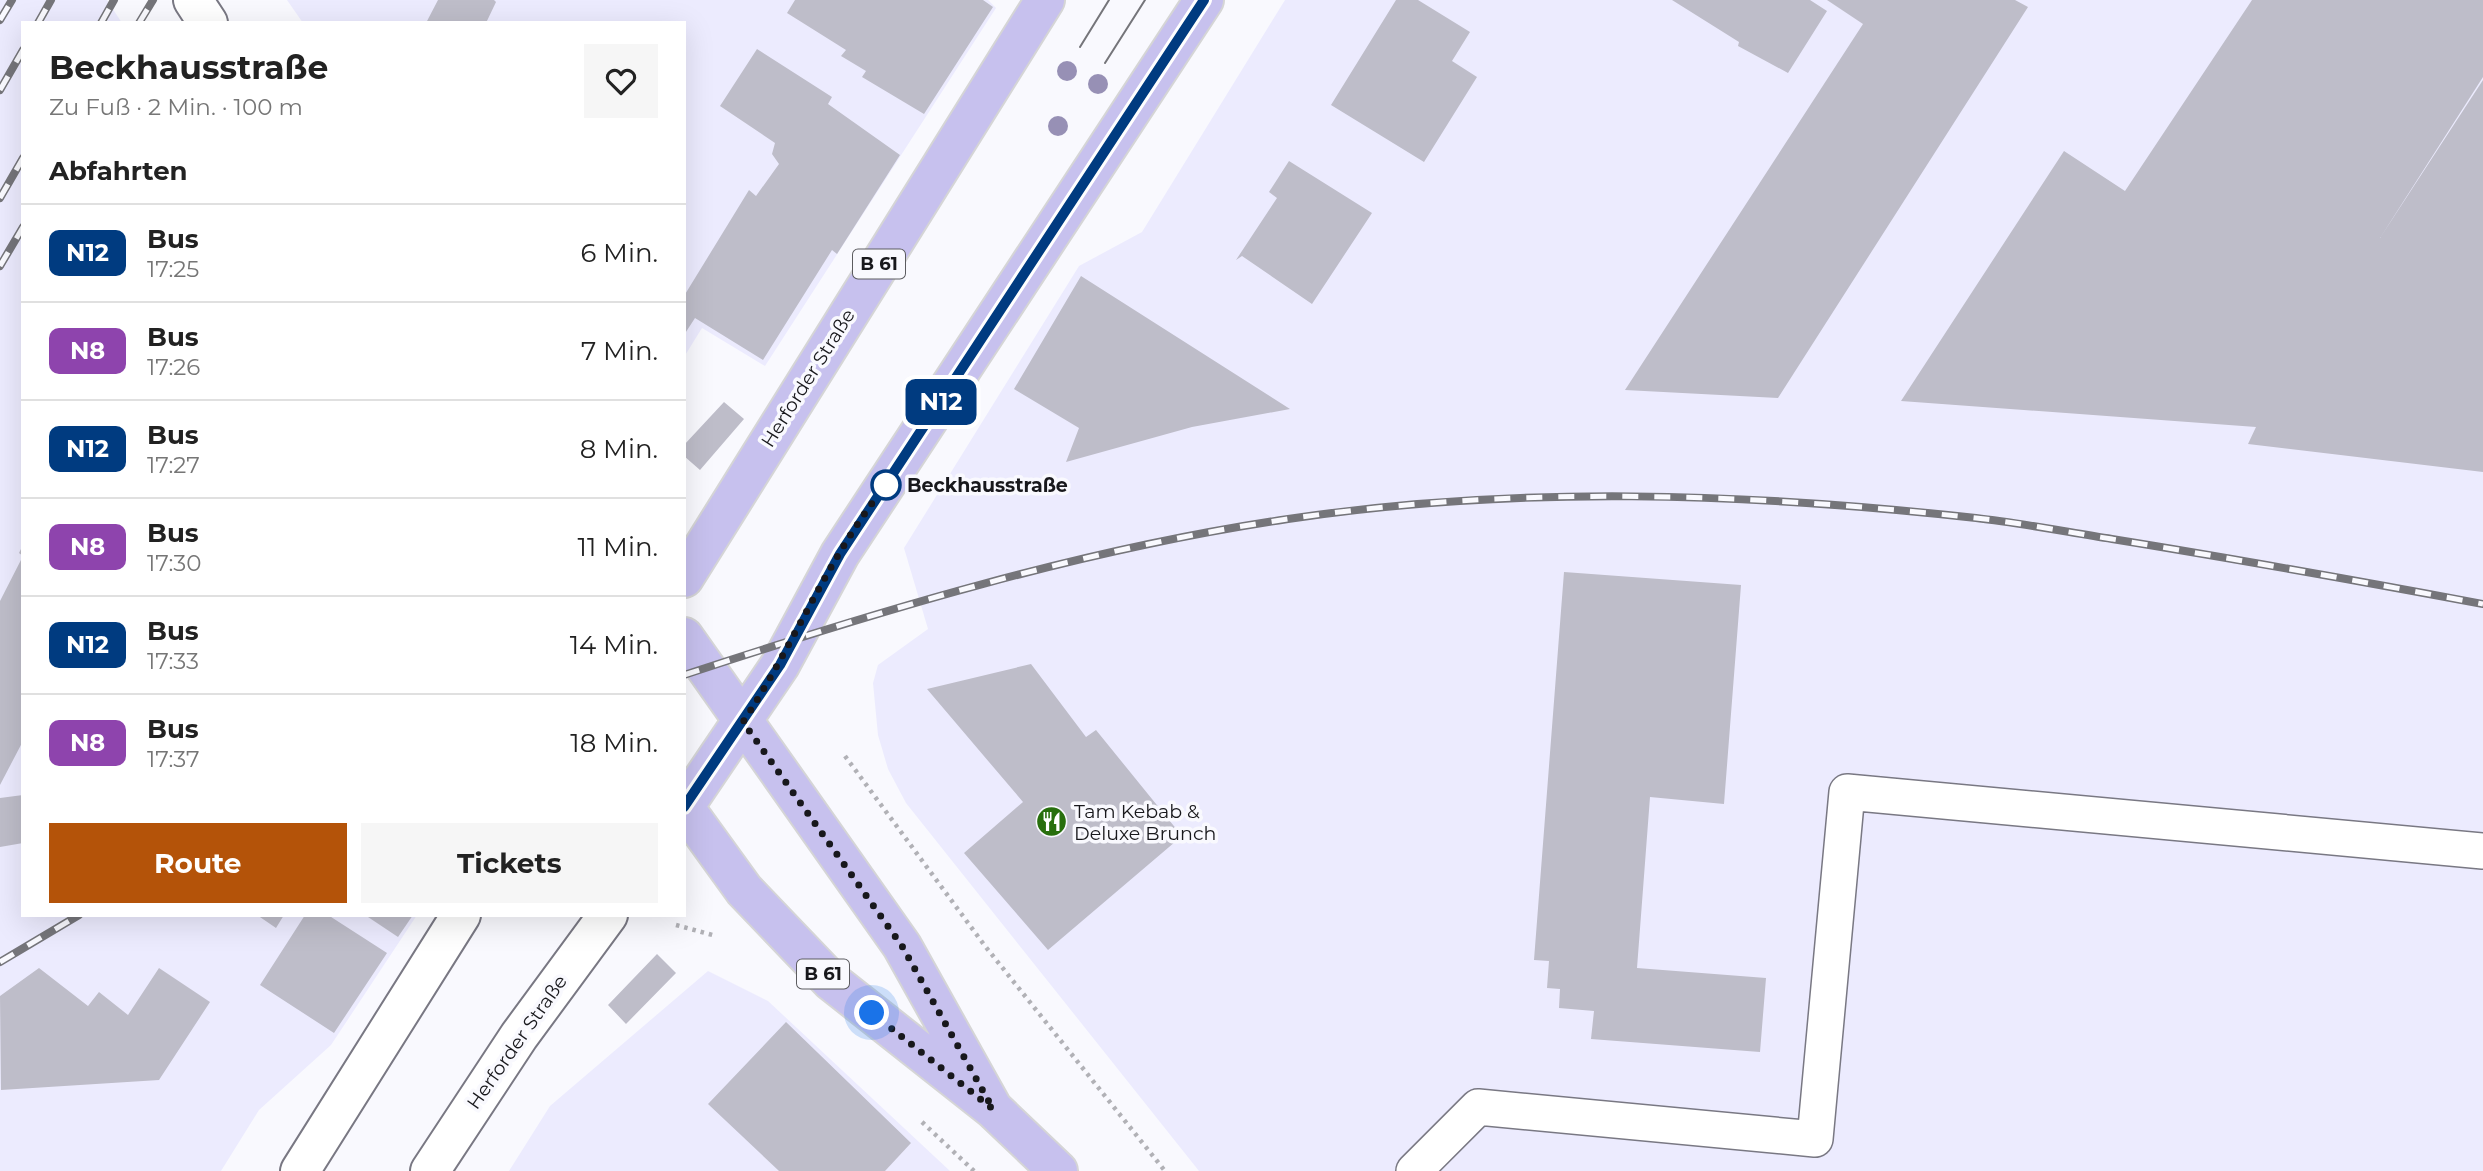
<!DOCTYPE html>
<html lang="de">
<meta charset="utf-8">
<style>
body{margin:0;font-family:Montserrat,sans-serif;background:#f6f6f6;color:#222;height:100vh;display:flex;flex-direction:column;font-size:26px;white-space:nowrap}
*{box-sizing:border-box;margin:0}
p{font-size:23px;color:#767676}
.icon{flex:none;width:38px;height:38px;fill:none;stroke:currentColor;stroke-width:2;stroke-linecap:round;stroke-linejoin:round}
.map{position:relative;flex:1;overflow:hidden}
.drawer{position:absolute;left:21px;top:21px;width:665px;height:896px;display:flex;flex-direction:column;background:#fff;border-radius:0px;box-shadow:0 7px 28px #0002}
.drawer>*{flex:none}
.badge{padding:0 14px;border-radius:10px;font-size:24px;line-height:46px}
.you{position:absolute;width:35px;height:35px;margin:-18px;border:5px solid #fff;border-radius:50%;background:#1a73e8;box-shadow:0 0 0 10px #1a73e833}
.map>.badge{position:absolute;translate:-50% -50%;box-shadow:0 0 0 4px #fff}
h2{padding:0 28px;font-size:26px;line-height:63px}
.round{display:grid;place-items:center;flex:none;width:74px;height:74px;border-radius:0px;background:#f6f6f6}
.overview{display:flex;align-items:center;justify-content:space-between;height:119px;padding:0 28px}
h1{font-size:33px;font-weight:700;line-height:52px}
.primary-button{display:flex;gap:14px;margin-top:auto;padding:14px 28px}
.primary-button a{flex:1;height:80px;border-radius:0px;background:#b45309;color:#fff;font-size:28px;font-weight:700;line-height:80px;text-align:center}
.primary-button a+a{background:#f6f6f6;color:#222}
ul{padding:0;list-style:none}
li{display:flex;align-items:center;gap:21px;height:98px;padding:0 28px;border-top:2px solid #e0e0e0}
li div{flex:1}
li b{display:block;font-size:26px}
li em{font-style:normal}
li .badge{min-width:77px;font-weight:700;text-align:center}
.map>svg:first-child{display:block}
</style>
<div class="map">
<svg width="2483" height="1171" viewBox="0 0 2483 1171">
<rect width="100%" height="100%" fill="#f9f9fe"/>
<!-- built -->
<path fill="#ecebfe" d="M0,0h107l15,23h-99v892h394l-86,130 -72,65 -38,61h-221z
M287,0h701l8,8 -231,358 -63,-38 -18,29v-334h-381z
M1285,0h1198v1171h-1284l-293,-368 -18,-34 -10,-34 -5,-52 5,-18 50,-36 -24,-81 175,-282 63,-34z
M708,971l60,30 182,170h-441l41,-65z"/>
<!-- building -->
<path fill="#bebdc9" d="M438,0h56l2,2 -10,21h-60z
M795,0h188l10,7 -69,107 -62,-37 4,-6 -25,-15 5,-6 -59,-37z
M1396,0h22l52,32 -18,29 25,16 -53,85 -93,-57z
M1672,0h138l17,11 -39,62 -50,-27 1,-4z
M1827,0h188l13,7 -250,391 -153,-8 238,-366z
M2252,0h231v77l-103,161 103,-158v392l-235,-28 8,-17 -355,-26 163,-250 61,40z
M757,49l75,48 -4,7 72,51 -63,99 -5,-4 -69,110 -68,-42 -11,17v-39l65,-106 7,6 23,-32 -7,-10 3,-11 -55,-37z
M1289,161l83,52 -60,91 -70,-48 -6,4 41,-62 -8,-6z
M1081,276l209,133 -98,18 -126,35 13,-34 -65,-39z
M724,402l20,17 -44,51 -16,-14v-11z
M23,545v196l-23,44v-184l23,-45 -4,-3z
M1564,572l177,13 -17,219 -74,-7 -13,171 129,10 -6,74 -169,-13 3,-28 -35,-3 1,-19 -13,-1 2,-27 -15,-1z
M1031,664l55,73 10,-7 86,106 -134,114 -84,-97 59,-51 -96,-113z
M23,795v48l-23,4v-49z
M257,915h27l-8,13z
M305,915h23l59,38 -53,80 -74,-48z
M365,915h48l-15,22z
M657,954l19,19 -50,51 -18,-19z
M39,968l49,38 11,-14 29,23 31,-47 51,34 -51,78 -158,10 -1,-94z
M786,1022l125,121 -26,28h-106l-71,-67z"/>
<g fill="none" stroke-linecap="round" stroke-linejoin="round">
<defs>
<path id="lane" d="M1414,1171l64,-64 337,32 32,-347 636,59"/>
<path id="secondary" d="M193,0l15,23
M300,1171l161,-256
M430,1171l89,-135 89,-121"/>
<path id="primary" d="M684,578l361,-578
M684,637l218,309 91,163
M684,807l96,-142 60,-111 364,-554
M684,807l60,83 87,91 162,128 65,62"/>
</defs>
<!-- lane casing -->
<use href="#lane" stroke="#797883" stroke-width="38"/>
<!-- secondary casing -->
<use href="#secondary" stroke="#797883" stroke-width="42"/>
<!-- primary casing -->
<use href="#primary" stroke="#d5d5d6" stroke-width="42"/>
<!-- path -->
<path stroke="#b1b1b6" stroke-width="4.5" stroke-dasharray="3.5 5" stroke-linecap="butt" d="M845,756l140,190 180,225
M676,925l40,11
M922,1122l52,49"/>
<!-- lane -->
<use href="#lane" stroke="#fff" stroke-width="35"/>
<!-- secondary -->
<use href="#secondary" stroke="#fff" stroke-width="38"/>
<!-- primary -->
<use href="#primary" stroke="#c7c1ee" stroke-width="38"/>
<!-- tram -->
<path stroke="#75757a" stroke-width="2" d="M1080,47l29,-47
M1105,63l40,-63"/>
<defs>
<path id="rail" d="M0,20l12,-20
M38,23l13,-23
M101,23l13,-23
M139,23l14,-23
M0,90l23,-40
M0,198l23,-40
M0,266l23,-39
M684,675c198,-65 399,-126 604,-156 227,-34 461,-26 688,-1 45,5 91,14 136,21 124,20 247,42 371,65
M0,962l79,-47"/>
</defs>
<!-- rail casing -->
<use href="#rail" stroke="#75757a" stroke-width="8"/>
<!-- rail -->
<use href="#rail" stroke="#f9f9fe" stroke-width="5" stroke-dasharray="16" stroke-linecap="butt"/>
</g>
<!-- trees -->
<g fill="#9790b5">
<circle cx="1067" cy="71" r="10"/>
<circle cx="1098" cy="84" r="10"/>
<circle cx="1058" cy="126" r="10"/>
</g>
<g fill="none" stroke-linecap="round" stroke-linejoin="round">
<defs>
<path id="line" d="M684,807l96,-142 60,-111 364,-554"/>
</defs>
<!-- line casing -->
<use href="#line" stroke="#fff" stroke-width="16"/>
<!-- line -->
<use href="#line" stroke="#003b80" stroke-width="10"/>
<!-- walk -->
<path stroke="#18181c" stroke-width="7" stroke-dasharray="0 12.6" d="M872,1013l121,96 -91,-163 -159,-224c51,-77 85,-165 143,-237"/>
</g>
<!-- icons -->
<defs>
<symbol id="restaurant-disc" viewBox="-11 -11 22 22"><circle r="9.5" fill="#286f0d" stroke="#f9f9fe"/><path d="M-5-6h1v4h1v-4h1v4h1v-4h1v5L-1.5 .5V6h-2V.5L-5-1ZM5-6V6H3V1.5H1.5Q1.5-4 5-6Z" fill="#fff"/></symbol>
</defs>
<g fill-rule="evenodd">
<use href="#restaurant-disc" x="1034" y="804" width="35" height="35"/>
</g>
<!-- markers -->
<circle fill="#fff" stroke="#003b80" stroke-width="3.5" cx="886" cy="485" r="14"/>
<g text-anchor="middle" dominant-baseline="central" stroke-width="7" stroke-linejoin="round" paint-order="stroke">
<!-- shield labels -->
<g fill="#f9f9fe" stroke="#5c5c60" stroke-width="2">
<rect x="853" y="249.5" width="52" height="29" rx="5"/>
<rect x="797" y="959.5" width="52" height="29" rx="5"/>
</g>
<g font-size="18" font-weight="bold" fill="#18181c">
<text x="879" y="264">B 61</text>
<text x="823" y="974">B 61</text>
</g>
<!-- street labels -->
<g font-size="19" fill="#18181c" stroke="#f9f9fe">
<text transform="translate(808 378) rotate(-58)">Herforder Straße</text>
<text transform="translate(517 1042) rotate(-55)">Herforder Straße</text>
</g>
<!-- stop labels -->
<g font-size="19" font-weight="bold" fill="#18181c" stroke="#f9f9fe" text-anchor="start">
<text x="907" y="485">Beckhausstraße</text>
</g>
<!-- poi labels -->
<g font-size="19" fill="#18181c" stroke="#f9f9fe" text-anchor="start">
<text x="1074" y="811">Tam Kebab &amp;<tspan x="1074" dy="22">Deluxe Brunch</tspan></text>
</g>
</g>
</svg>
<div class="you" style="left:872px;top:1013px"></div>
<b class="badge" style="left:941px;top:402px;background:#003b80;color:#fff">N12</b>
<section class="drawer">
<div class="overview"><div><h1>Beckhausstraße</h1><p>Zu Fuß · 2 Min. · 100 m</p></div><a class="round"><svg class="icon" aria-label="heart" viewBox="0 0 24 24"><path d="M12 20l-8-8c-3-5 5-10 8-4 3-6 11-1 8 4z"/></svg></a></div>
<h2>Abfahrten</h2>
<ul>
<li><span class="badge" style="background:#003b80;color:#fff">N12</span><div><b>Bus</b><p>17:25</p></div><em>6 Min.</em></li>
<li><span class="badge" style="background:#8e44ad;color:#fff">N8</span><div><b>Bus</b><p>17:26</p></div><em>7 Min.</em></li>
<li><span class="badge" style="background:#003b80;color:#fff">N12</span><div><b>Bus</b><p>17:27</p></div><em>8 Min.</em></li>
<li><span class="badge" style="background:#8e44ad;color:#fff">N8</span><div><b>Bus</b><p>17:30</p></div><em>11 Min.</em></li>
<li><span class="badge" style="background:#003b80;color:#fff">N12</span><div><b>Bus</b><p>17:33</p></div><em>14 Min.</em></li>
<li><span class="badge" style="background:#8e44ad;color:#fff">N8</span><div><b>Bus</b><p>17:37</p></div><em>18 Min.</em></li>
</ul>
<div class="primary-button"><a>Route</a><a>Tickets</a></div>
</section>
</div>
